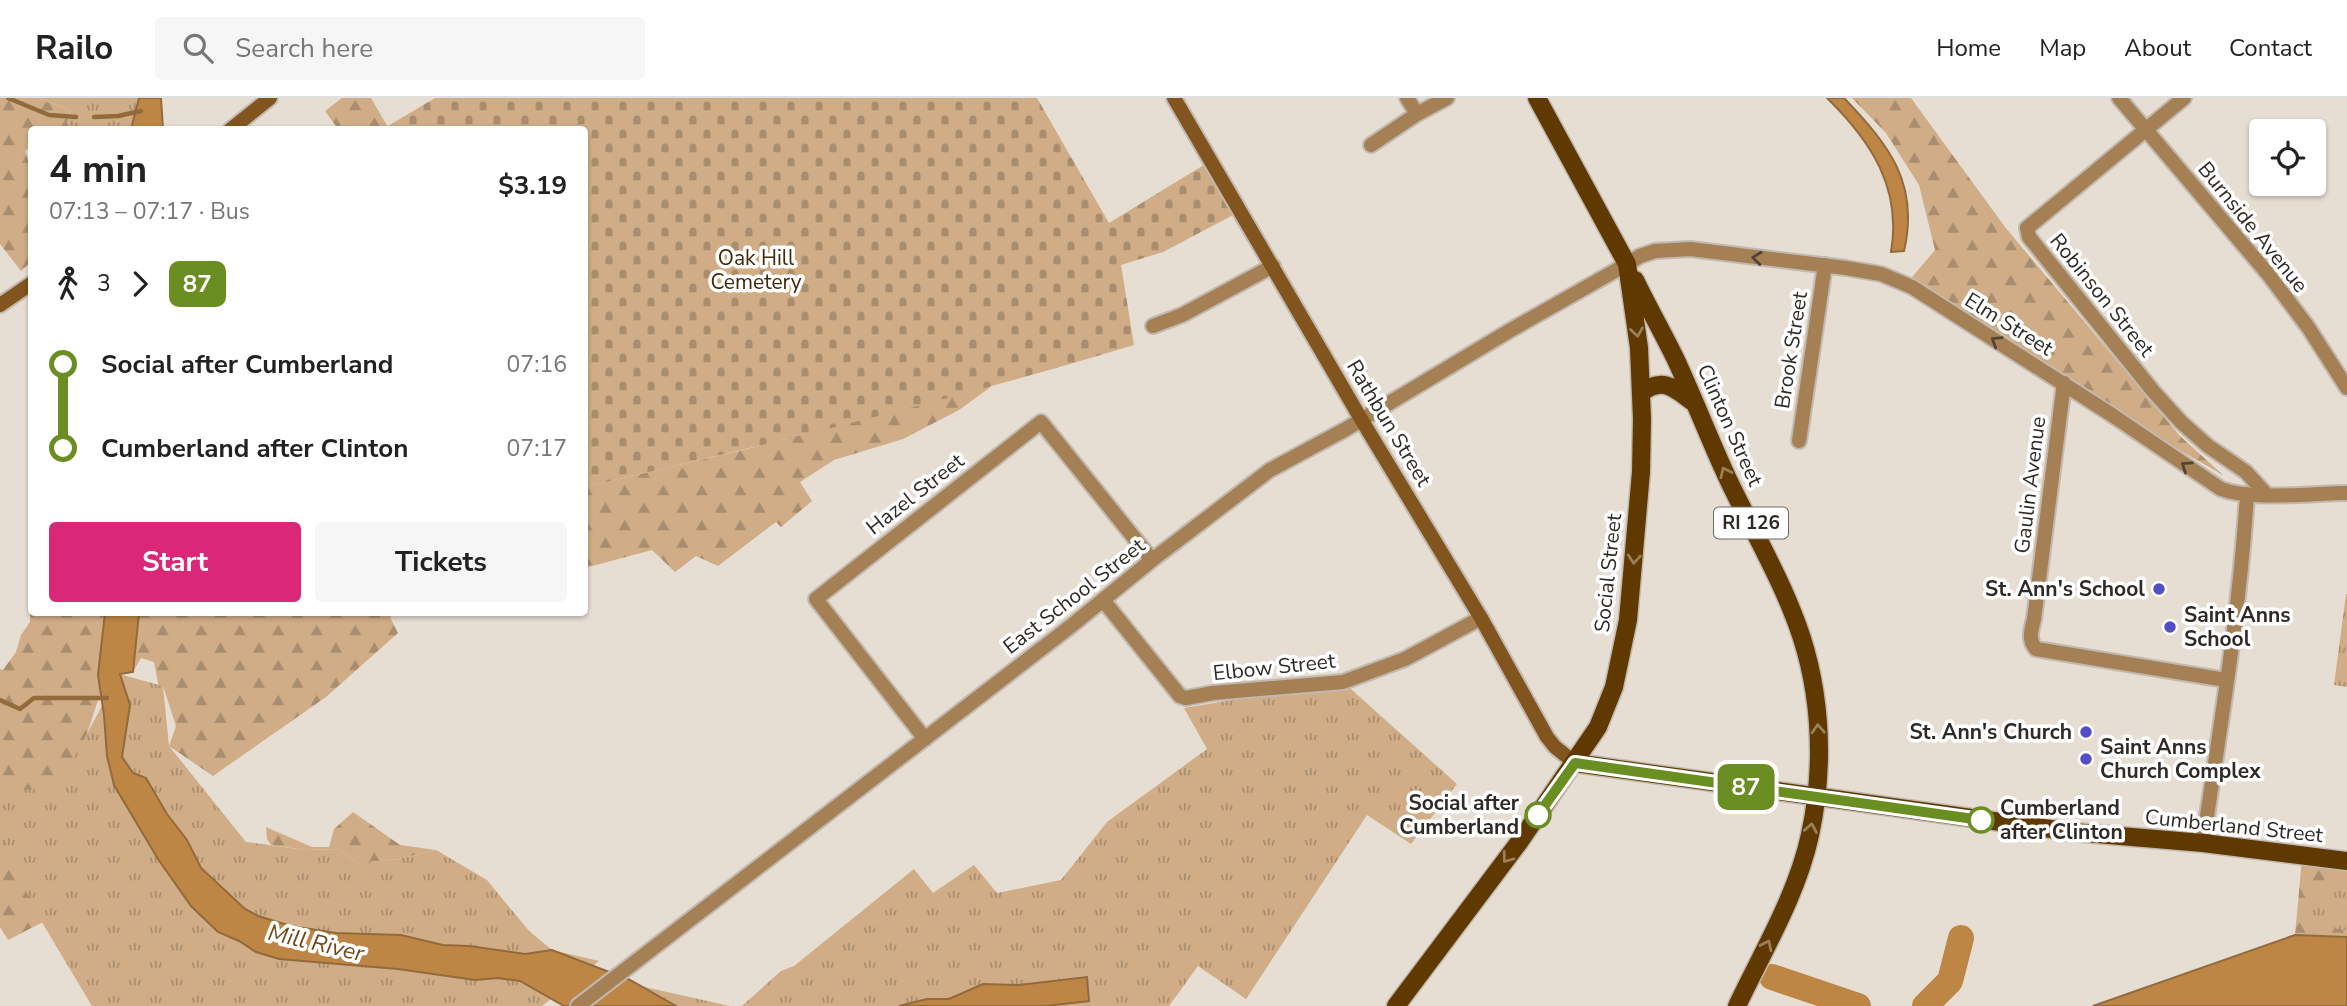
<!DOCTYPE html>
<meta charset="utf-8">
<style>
body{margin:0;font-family:"Nunito Sans",sans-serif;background:#f6f6f6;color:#222;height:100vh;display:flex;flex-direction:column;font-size:26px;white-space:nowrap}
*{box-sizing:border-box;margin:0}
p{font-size:23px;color:#767676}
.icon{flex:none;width:38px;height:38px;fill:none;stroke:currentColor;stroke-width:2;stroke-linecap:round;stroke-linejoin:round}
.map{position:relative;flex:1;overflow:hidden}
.side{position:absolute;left:28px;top:28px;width:560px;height:490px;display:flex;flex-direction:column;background:#fff;border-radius:7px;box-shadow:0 2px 5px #0004}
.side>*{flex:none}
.badge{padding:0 14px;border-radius:10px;font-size:24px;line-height:46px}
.fabs{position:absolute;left:2249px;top:21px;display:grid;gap:14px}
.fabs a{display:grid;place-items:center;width:77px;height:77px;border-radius:7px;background:#fff;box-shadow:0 2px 5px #0004;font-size:35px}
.map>.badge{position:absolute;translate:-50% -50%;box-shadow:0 0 0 4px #fff}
.legs{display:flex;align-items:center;gap:10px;height:77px;padding:0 21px;font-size:23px}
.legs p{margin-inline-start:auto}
.summary{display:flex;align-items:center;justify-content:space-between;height:119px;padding:0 21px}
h1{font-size:38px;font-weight:700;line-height:52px}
.primary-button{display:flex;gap:14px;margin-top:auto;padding:14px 21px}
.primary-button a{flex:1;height:80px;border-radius:7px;background:#db2777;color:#fff;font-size:28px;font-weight:700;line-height:80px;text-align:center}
.primary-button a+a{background:#f6f6f6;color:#222}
ul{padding:0 21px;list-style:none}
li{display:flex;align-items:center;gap:24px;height:84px;font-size:26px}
li i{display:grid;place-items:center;width:10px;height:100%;margin:0 9px;background:currentColor}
li i::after{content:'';width:18px;height:18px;margin:-9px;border:5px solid;border-radius:50%;background:#fff}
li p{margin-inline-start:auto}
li:first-child i{background:linear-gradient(#0000 50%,currentColor 0)}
li:last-child i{background:linear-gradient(currentColor 50%,#0000 0)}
header{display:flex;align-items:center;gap:42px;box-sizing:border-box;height:98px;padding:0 35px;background:#fff;border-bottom:2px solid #e0e0e0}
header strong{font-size:33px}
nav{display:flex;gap:38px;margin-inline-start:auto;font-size:24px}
.search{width:490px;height:63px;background:#f6f6f6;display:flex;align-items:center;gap:18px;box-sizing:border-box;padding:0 24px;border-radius:7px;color:#767676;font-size:26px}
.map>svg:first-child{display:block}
</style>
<header>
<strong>Railo</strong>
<div class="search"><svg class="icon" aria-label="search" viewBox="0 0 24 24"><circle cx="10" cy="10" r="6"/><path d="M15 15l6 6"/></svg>Search here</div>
<nav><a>Home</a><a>Map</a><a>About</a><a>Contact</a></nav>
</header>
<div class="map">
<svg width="2347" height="908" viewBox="0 0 2347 908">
<defs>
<pattern id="forest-firs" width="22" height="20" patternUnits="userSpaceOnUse" patternTransform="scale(1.75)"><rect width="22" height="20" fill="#d0ad87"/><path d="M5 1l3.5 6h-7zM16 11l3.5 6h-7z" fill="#a98d6e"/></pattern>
<pattern id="cemetery-stones" width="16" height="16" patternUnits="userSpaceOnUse" patternTransform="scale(1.75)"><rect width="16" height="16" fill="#d0ad87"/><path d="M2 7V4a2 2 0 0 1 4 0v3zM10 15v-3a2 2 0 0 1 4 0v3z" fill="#a98d6e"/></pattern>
<pattern id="park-tufts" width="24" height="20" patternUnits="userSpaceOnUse" patternTransform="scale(1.75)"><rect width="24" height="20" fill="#d0ad87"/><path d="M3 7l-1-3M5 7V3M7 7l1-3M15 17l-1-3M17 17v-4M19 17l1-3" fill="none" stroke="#a98d6e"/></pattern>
</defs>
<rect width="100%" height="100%" fill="#e6ddd3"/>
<!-- forest -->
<path fill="url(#forest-firs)" d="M0,0h37l33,12 -4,19 -34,1 -1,16 -6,5 6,18v93l-10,9 -21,-27z
M342,0h29l18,31h-51l-13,-18z
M1852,0h59l94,129 175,209 43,39 -126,-72 -189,-121 27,-32 -16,-65 -33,-52z
M996,285l-37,27 -56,29 -69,21 -34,22 12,19 -31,26 -5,-5 -58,44 -22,-10 -21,16 -23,-22 -67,18v-81l162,-38z
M31,500l1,14 73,1 -7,62 2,19 -16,49 -26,45 -58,7v-126l3,1 13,-18 5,-17 9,-13z
M139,515h256l-5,4 8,16 -72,64 -113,79 -44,-30 7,-20 -13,-40 -4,2 -5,-26 -13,-4 -8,14z
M353,714l47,33 36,5 -37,9 -41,4 -20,-14 -33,1 -34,-5 -4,-6 -1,-12 46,20h17l5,-18z
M0,732l45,91 -37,19 -8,-13z
M2302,760l45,6v73l-52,-2z"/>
<!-- cemetery -->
<path fill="url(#cemetery-stones)" d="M435,0h602l72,125 98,-60 32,49 -76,40 -42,13 13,80c-181,55 -365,99 -549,142l-1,-357h-195l-1,-4z"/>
<!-- park -->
<path fill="url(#park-tufts)" d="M37,0h102v2l-8,29 -65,1 4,-20z
M2346,496h1v93l-13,-2z
M119,576l44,12 6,60 77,96 59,8 33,-1 20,14 41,-4 37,-9 51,30 42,51 23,19 47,11 -57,45h-450l-55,-92 -37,-77v-46l58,-3z
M1343,584l114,102 -46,60 -44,-29 -121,184 -48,-33 -29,40h-427l39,-35 13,-5 120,-97 19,24 41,-28 23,28 64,-13 46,-58 100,-73 -23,-41z
M2308,783l39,4v45l-35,-4z
M622,884l108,24h-140z"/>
<!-- water -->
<path fill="#be8644" stroke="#936a3b" stroke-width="2" d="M139,0h22l2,31h-32z
M1827,0h17c44,46 76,85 60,153l-13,1c11,-64 -20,-111 -64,-154z
M105,515h34l-6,59 -13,2 10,31 -8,52 11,16 13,5 21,36 20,26 14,28 44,41 13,7 33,10 45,7 65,2 42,10 26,1 56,8 27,-4 78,30 46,26h-112l-44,-25 -22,-3 -23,2 -77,-11 -119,-10 -23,-7 -17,-11 -21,-9 -27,-26 -33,-47 -44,-74 -7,-29 -3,-41 -6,-40z
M2295,837l52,2v69h-254z
M1087,879l2,24 -43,5h-147l28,-7h22l34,-15 36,1z"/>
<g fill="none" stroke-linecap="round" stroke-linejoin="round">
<!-- stream -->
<path stroke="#936a3b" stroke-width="4.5" d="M8,0l41,17 27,2
M94,19l24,-1 23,-5
M0,602l20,9 14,-11h73"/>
<!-- river -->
<path stroke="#be8644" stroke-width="26" d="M1772,879l86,29
M1925,908l25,-25 11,-43"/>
<defs>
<path id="minor" d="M1407,0l10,16
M2119,0l149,176 40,53 39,61
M2184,0l-151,125 -6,5 2,9 124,154 28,31 27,24 38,26 21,23
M1371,47l46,-31 30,-16
M1153,228l29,-11 91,-49
M2064,285l-30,236c-3,12 -6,21 2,30l190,31
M1799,343l26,-176
M1103,502l77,96 6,2 27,-5 130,-11 62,-23 76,-41
M925,641l-109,-140 225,-177 111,138
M578,908l493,-380 81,-66 118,-90 76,-41 163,-98 118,-67"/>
<path id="tertiary" d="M1627,166l13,-8 15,-5 35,-2 156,19 35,6 31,13 200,128 109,74c32,12 90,4 126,4
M2203,745c17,-115 37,-232 44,-349"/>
<path id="secondary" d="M1174,0l187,321 120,199 66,119 8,10 20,16
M230,32l40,-32
M0,207l32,-22"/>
<path id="primary" d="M1635,182c13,27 28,53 41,80 18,39 33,78 51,117 21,45 47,88 65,134 29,70 34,150 18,224 -13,60 -47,116 -73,171
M1641,295c22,-17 33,-5 52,9
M1575,665l498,69 130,11 144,18
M1396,908l124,-165 78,-114 16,-40 14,-67 13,-148 1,-53 -3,-71 -12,-84 -90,-166"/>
</defs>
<!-- minor casing -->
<use href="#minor" stroke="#c1b9b0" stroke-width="18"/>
<!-- tertiary casing -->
<use href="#tertiary" stroke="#c1b9b0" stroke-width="18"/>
<!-- secondary casing -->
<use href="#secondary" stroke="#c1b9b0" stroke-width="18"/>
<!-- primary casing -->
<use href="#primary" stroke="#c1b9b0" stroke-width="21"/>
<!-- minor -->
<use href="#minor" stroke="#a68055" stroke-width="14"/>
<!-- tertiary -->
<use href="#tertiary" stroke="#a68055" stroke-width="14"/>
<!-- secondary -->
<use href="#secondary" stroke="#81551d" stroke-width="14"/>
<!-- primary -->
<use href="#primary" stroke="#603900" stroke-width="18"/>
</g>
<!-- one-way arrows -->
<defs><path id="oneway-chevron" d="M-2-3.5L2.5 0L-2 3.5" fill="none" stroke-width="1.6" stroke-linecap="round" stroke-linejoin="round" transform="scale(1.75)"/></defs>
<g stroke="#524434">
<use href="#oneway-chevron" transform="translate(1757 160) rotate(-174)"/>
<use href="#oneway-chevron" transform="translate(1996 243) rotate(-148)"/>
<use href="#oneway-chevron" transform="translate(2186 368) rotate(-146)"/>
</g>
<g stroke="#987e59">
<use href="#oneway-chevron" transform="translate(1637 234) rotate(82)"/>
<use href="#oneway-chevron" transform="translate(1725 374) rotate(-115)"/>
<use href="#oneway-chevron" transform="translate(1634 461) rotate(95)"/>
<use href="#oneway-chevron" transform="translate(1818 631) rotate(-93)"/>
<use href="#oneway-chevron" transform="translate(1811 730) rotate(-80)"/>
<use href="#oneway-chevron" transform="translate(1507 760) rotate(127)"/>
<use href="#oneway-chevron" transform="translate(1767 847) rotate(-64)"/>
</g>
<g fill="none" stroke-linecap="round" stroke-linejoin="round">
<defs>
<path id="line-1" d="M1538,717l37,-52 406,57"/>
</defs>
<!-- line-1 casing -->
<use href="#line-1" stroke="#fff" stroke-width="16"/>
<!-- line-1 -->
<use href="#line-1" stroke="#6b8e23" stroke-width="10"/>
</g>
<!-- markers -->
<g fill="#524fc6" stroke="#fff" stroke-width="2.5">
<circle cx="2159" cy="491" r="7"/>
<circle cx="2170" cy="529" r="7"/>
<circle cx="2086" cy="634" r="7"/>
<circle cx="2086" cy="661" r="7"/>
</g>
<g fill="#fff" stroke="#6b8e23" stroke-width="3.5">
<circle cx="1538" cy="717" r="12"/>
<circle cx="1981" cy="722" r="12"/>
</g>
<g text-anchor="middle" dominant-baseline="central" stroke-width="7" stroke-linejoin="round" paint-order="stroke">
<!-- shield labels -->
<rect fill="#fff" stroke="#6d6a67" stroke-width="2" x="1714" y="409.5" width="74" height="31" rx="5"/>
<g font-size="19" font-weight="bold" fill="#2e2a26">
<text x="1751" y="425">RI 126</text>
</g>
<!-- street labels -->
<g font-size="21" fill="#2e2a26" stroke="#fff">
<text transform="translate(2253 129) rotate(51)">Burnside Avenue</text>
<text transform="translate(2102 197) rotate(51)">Robinson Street</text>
<text transform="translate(2009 226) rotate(32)">Elm Street</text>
<text transform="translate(1791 252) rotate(-81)">Brook Street</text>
<text transform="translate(1389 325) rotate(59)">Rathbun Street</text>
<text transform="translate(1730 327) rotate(66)">Clinton Street</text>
<text transform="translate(2030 387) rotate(-83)">Gaulin Avenue</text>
<text transform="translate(915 396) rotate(-38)">Hazel Street</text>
<text transform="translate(1608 475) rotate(-84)">Social Street</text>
<text transform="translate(1074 498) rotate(-38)">East School Street</text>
<text transform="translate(1274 569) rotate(-6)">Elbow Street</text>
<text transform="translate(2234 728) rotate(6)">Cumberland Street</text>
</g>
<!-- park labels -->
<g font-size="21" fill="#40280a" stroke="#fff">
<text x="756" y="160">Oak Hill<tspan x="756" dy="24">Cemetery</tspan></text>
</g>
<!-- poi labels -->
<g font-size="21" font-weight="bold" fill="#2e2a26" stroke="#fff" text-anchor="end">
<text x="2145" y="491">St. Ann's School</text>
<text x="2184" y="517" text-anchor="start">Saint Anns<tspan x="2184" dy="24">School</tspan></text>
<text x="2072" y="634">St. Ann's Church</text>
<text x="2100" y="649" text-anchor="start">Saint Anns<tspan x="2100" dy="24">Church Complex</tspan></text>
</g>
<!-- stop labels -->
<g font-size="21" font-weight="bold" fill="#2e2a26" stroke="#fff" text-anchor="end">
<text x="1519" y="705">Social after<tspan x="1519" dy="24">Cumberland</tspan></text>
<text x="2000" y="710" text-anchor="start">Cumberland<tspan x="2000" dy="24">after Clinton</tspan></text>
</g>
<!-- water labels -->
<g font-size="23" font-style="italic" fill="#704a18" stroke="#fff">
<text transform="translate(316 845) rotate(13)">Mill River</text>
</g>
</g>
</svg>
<div class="fabs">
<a><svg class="icon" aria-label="locate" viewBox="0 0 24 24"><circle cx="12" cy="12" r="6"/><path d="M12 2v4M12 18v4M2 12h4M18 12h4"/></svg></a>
</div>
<b class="badge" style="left:1746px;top:689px;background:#6b8e23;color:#fff">87</b>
<section class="side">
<div class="summary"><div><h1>4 min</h1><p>07:13 – 07:17 · Bus</p></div><b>$3.19</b></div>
<div class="legs"><svg class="icon" aria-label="walk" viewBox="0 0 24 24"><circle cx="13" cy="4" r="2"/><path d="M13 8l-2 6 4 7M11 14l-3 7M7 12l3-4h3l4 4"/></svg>3<svg class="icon" aria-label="forward" viewBox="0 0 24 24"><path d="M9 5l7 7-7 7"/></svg><b class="badge" style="background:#6b8e23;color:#fff">87</b></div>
<ul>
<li><i style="color:#6b8e23"></i><b>Social after Cumberland</b><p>07:16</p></li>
<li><i style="color:#6b8e23"></i><b>Cumberland after Clinton</b><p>07:17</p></li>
</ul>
<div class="primary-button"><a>Start</a><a>Tickets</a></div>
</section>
</div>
